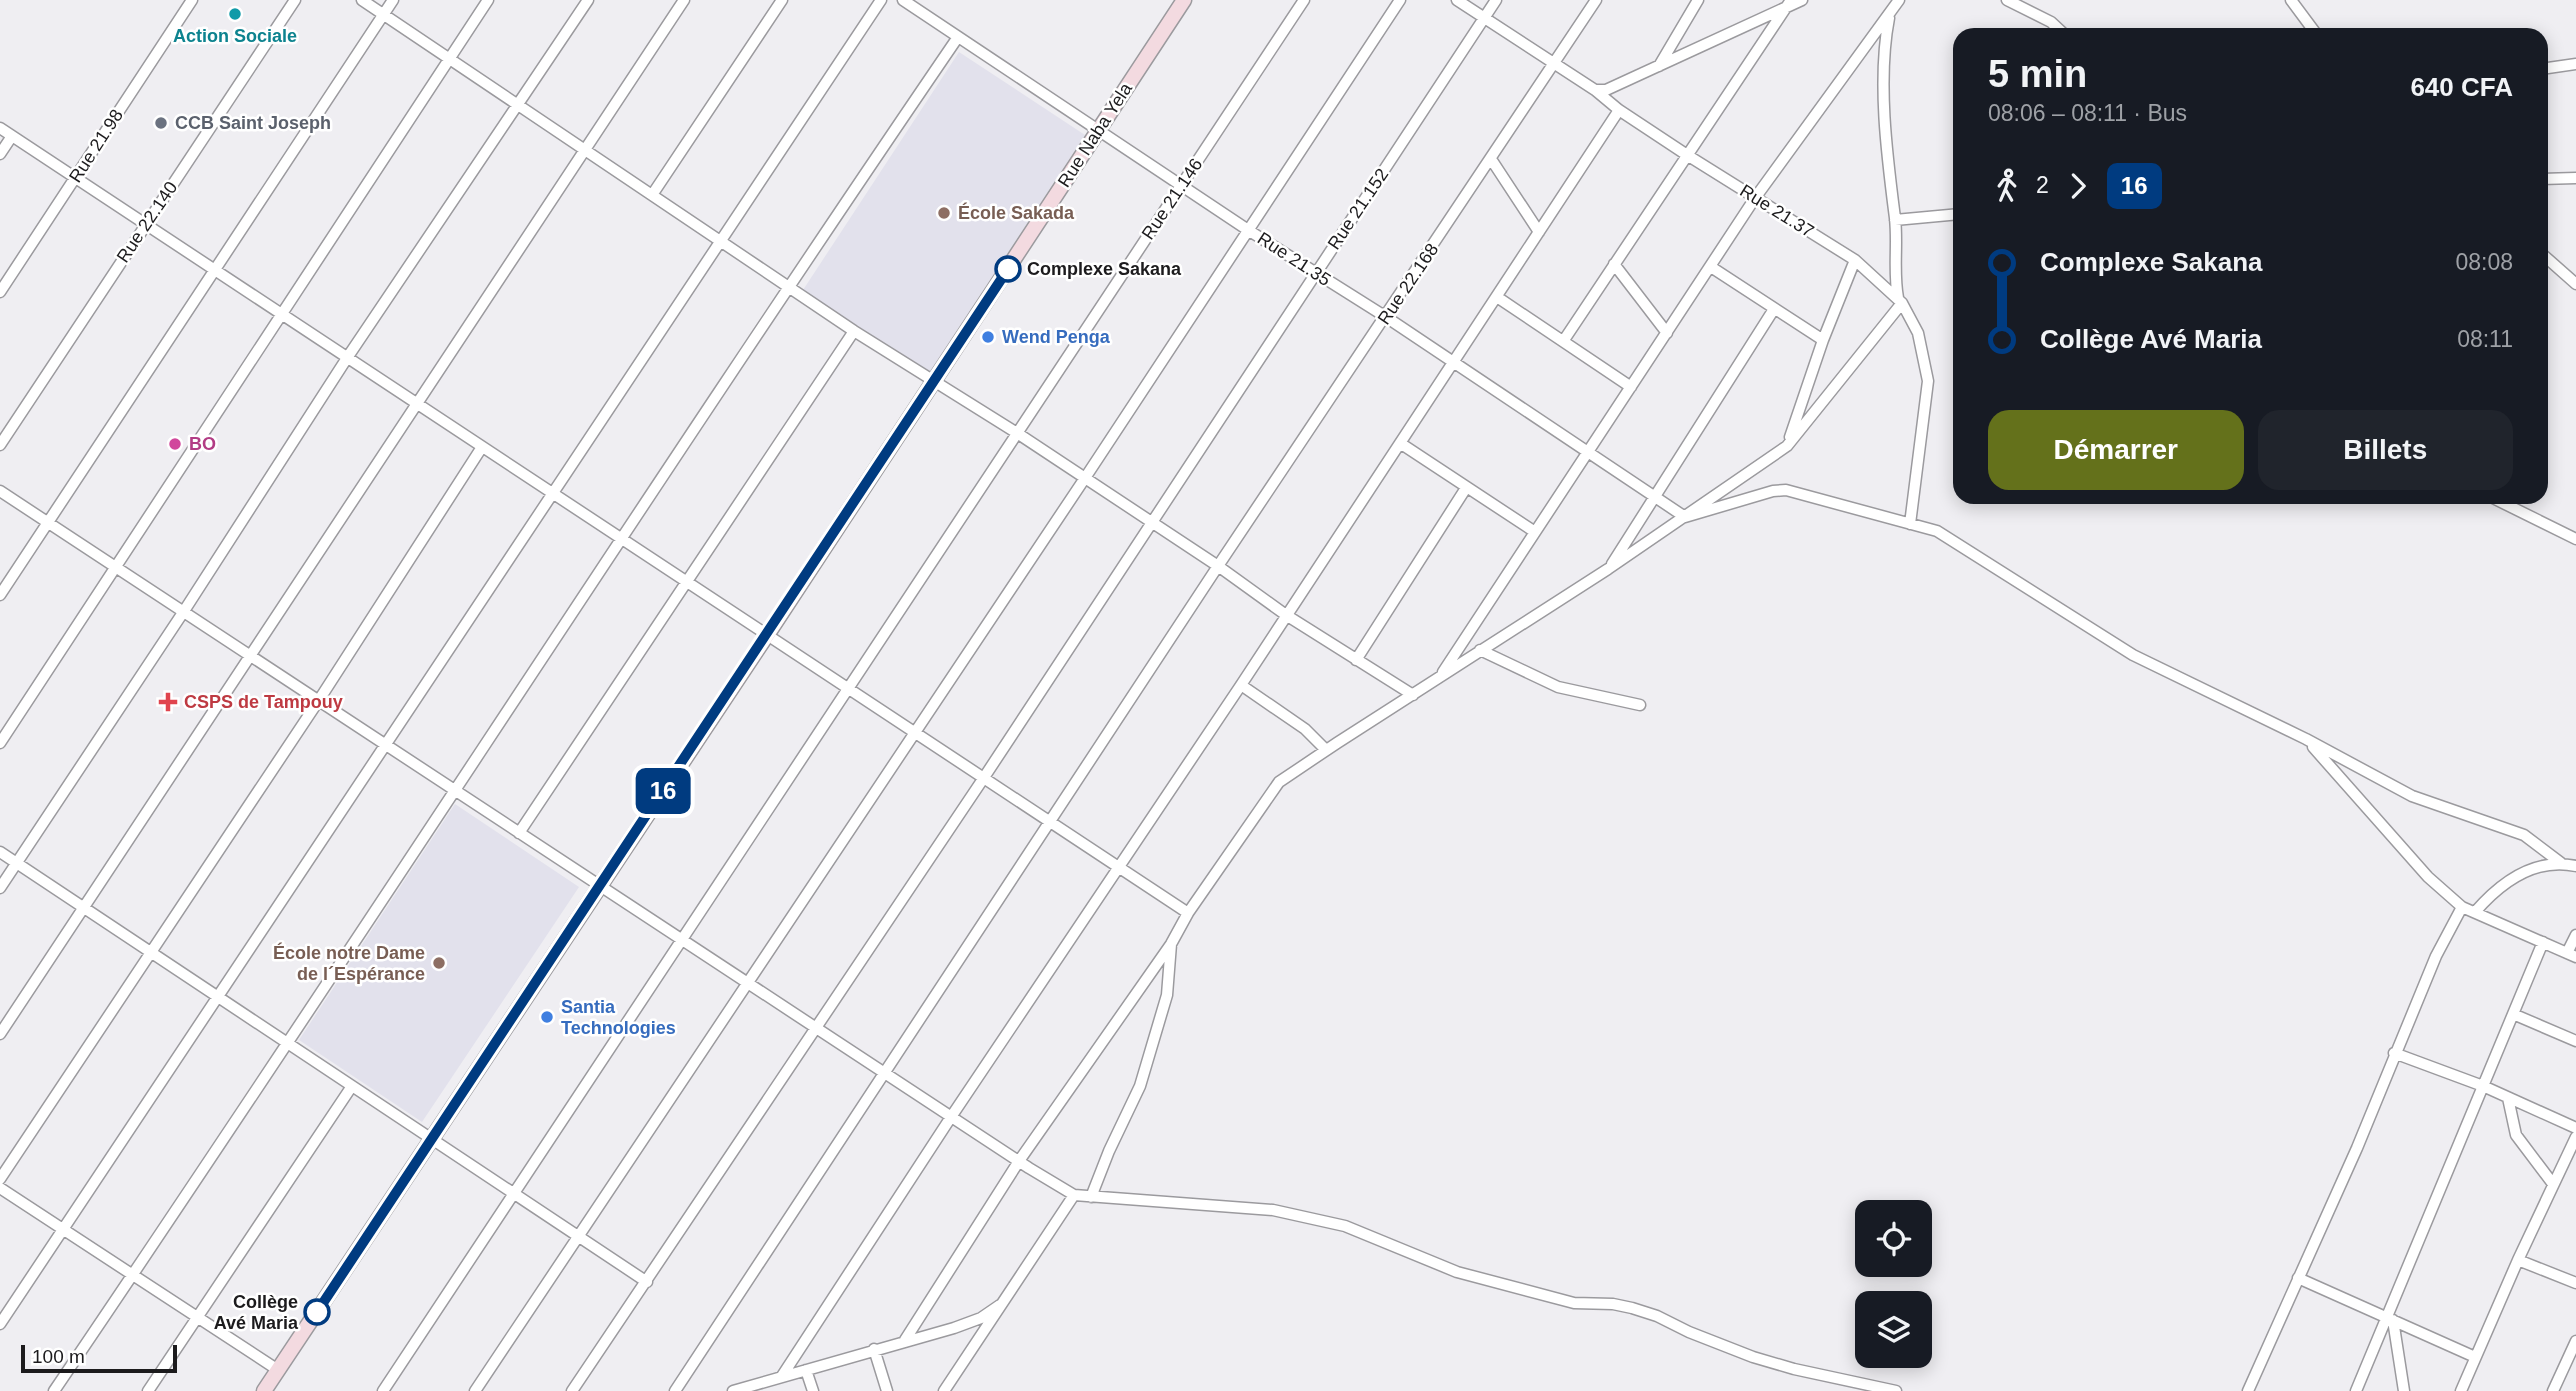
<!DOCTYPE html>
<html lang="fr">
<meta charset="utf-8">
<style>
body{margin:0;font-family:Arial,sans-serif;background:#20242c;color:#f1f3f6;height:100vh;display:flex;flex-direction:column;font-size:26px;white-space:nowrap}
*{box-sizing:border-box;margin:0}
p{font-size:23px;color:#9ea1a6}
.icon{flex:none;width:38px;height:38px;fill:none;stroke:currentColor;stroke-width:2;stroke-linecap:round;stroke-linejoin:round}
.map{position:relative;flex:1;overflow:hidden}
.side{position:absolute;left:1953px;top:28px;width:595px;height:476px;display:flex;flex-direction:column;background:#171b24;border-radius:21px;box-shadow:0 4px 18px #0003}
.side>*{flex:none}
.badge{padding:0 14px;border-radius:10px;font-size:24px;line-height:46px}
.buttons{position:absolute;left:1855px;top:1200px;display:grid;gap:14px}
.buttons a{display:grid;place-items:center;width:77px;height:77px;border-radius:14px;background:#171b24;box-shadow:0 4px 18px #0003;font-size:35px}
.scale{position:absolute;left:21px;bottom:18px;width:156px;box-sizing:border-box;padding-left:7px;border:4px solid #1c1b1d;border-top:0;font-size:19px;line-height:24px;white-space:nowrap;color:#1c1b1d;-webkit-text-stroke:5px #fff;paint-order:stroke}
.map>.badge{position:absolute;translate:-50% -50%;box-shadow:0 0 0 4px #fff}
.legs{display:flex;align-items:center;gap:10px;height:77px;padding:0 35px;font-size:23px}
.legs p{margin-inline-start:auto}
.head{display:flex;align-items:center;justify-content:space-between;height:119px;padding:0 35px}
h1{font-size:38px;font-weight:800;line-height:52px}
.button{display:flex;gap:14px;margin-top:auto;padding:14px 35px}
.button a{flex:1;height:80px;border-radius:21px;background:#64711b;color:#fff;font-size:28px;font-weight:800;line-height:80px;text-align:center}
.button a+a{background:#20242c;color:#f1f3f6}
ul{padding:0 35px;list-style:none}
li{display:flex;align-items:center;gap:24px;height:77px;font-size:26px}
li i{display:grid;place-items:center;width:10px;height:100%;margin:0 9px;background:currentColor}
li i::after{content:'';width:18px;height:18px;margin:-9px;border:5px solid;border-radius:50%;background:#171b24}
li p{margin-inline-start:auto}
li:first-child i{background:linear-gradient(#0000 50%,currentColor 0)}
li:last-child i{background:linear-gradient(currentColor 50%,#0000 0)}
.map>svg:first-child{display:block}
</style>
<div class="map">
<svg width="2576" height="1391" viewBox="0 0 2576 1391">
<rect width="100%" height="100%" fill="#efeef2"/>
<!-- built -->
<path fill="#e2e1ec" d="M959,52l126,83 -156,238 -126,-83z
M455,804l124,83 -157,235 -123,-82z"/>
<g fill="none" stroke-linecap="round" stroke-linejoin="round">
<defs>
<path id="street" d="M362,0l492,331 163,102 201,133 68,49 127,80
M903,0l345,230 138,87 299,200 88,-26 13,-1 151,41 196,124 173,84 106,57 112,39 37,28
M1457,0l138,90 24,20 68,45 168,105 47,43 16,30 10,48 -18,143
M2007,0l44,22 14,13
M2291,0l26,35
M1889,18c-12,62 -2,138 6,200 3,27 -2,53 3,80
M1659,66l39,-66
M2541,69l35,-5
M1595,90h11l196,-90
M0,128l1188,785
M0,154l12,-18
M1491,159l48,73
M2541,179l35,-1
M652,195l130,-195
M1895,220l65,-6
M2541,253l35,31
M1614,264l53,69
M1711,267l112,73
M0,292l192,-292
M1497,297l134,90
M1564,340l227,-340
M1790,437l33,-97 32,-80
M1400,443l135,89
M0,445l295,-445
M0,491l1029,677 45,27 199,15 72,16 112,46 117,31 39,1 19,4 25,8 32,16 64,25 41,12 102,22
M2491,497l85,42
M1612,564l162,-255
M0,595l393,-595
M1480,650l78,37 82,18
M1356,660l110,-172
M1443,672l312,-474 144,-198
M1241,685l64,44 21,21
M0,743l488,-743
M2313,747l115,130 34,30 114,50
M519,833l335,-502
M0,852l647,430
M0,888l184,-277 163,-253 241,-358
M2475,912c26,-30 60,-55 101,-46
M2567,953l9,-18
M2513,1014l63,27
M0,1034l684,-1034
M2394,1053l89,33 93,42
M2508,1098l8,37 37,49
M0,1179l319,-479 163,-253
M0,1188l278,182
M1091,1197l18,-46 31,-65 27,-91 4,-51
M2518,1260l58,-123
M2298,1278l177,79
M2393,1320l11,71
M0,1324l881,-1324
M905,1340l114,-179 152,-217 17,-31 91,-131 58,-39 271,-174 179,-123 115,-143
M874,1349l13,42
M806,1370l7,21
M782,1376l169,-259 290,-432 378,-575
M54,1391c305,-449 598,-906 904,-1354
M148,1391l204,-305
M383,1391l921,-1391
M475,1391l610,-913 315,-478
M572,1391l411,-612 513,-779
M675,1391l543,-825 378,-566
M733,1391l221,-63 27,-10 19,-13
M944,1391l130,-196
M2248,1391l109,-243 79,-192 26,-49
M2356,1391l187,-449
M2461,1391l57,-131 58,23
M2553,1391l23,-50"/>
<path id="secondary" d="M264,1391l503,-756 417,-635"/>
</defs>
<!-- street casing -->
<use href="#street" stroke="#9b9a9e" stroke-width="13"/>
<!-- secondary casing -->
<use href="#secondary" stroke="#9b9a9e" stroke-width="17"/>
<!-- street -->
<use href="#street" stroke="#fff" stroke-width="10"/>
<!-- secondary -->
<use href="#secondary" stroke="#f3dae0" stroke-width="14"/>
</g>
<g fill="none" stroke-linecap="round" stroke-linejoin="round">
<defs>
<path id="line-1" d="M317,1312l691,-1043"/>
</defs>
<!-- line-1 casing -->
<use href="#line-1" stroke="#fff" stroke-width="16"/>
<!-- line-1 -->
<use href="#line-1" stroke="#003b80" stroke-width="10"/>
</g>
<!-- markers -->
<circle fill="#0f9aa8" stroke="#fff" stroke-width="2.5" cx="235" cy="14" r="7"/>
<circle fill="#6b7280" stroke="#fff" stroke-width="2.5" cx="161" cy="123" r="7"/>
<g fill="#8d6e63" stroke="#fff" stroke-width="2.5">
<circle cx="944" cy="213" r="7"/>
<circle cx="439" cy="963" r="7"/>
</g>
<g fill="#fff" stroke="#003b80" stroke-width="3.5">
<circle cx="1008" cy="269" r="12"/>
<circle cx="317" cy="1312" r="12"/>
</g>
<g fill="#3f7fe0" stroke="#fff" stroke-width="2.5">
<circle cx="988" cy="337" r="7"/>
<circle cx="547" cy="1017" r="7"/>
</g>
<circle fill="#d1479c" stroke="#fff" stroke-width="2.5" cx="175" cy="444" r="7"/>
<path fill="#e0444e" stroke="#fff" stroke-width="2.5" d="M164.5 691.5h7v7h7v7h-7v7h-7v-7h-7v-7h7z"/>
<g text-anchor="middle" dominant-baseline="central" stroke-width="5" stroke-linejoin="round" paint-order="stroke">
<!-- culture labels -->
<g font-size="18" font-weight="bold" fill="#0d838f" stroke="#fff">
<text x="235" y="36">Action Sociale</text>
</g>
<!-- worship labels -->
<g font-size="18" font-weight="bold" fill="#5b616d" stroke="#fff" text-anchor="start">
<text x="175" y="123">CCB Saint Joseph</text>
</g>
<!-- street labels -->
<g font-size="18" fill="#1c1b1d" stroke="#fff">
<text transform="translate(1095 135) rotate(-57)">Rue Naba Yela</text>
<text transform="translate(96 146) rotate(-57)">Rue 21.98</text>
<text transform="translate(1172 199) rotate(-56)">Rue 21.146</text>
<text transform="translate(1358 209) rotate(-56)">Rue 21.152</text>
<text transform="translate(1777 211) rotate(32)">Rue 21.37</text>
<text transform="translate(147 222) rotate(-56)">Rue 22.140</text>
<text transform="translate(1294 259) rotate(33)">Rue 21.35</text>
<text transform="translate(1408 284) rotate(-56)">Rue 22.168</text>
</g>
<!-- education labels -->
<g font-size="18" font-weight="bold" fill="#785e54" stroke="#fff" text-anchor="start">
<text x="958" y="213">École Sakada</text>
<text x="425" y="953" text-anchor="end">École notre Dame<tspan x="425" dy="21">de l´Espérance</tspan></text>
</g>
<!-- stop labels -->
<g font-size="18" font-weight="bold" fill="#1c1b1d" stroke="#fff" text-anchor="start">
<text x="1027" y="269">Complexe Sakana</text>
<text x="298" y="1302" text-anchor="end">Collège<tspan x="298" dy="21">Avé Maria</tspan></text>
</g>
<!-- shop labels -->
<g font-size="18" font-weight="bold" fill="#366cbe" stroke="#fff" text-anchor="start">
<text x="1002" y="337">Wend Penga</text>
<text x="561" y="1007">Santia<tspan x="561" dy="21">Technologies</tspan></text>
</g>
<!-- hotel labels -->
<g font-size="18" font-weight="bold" fill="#b23c85" stroke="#fff" text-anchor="start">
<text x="189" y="444">BO</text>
</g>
<!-- health labels -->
<g font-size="18" font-weight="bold" fill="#be3a42" stroke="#fff" text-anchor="start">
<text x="184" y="702">CSPS de Tampouy</text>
</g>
</g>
</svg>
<div class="buttons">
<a><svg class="icon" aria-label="locate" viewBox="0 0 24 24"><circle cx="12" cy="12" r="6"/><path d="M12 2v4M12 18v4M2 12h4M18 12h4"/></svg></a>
<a><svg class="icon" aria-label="layers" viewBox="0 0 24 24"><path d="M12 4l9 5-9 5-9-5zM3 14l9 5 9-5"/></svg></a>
</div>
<div class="scale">100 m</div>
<b class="badge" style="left:663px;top:791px;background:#003b80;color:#fff">16</b>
<section class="side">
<div class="head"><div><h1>5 min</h1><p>08:06 – 08:11 · Bus</p></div><b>640 CFA</b></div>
<div class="legs"><svg class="icon" aria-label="walk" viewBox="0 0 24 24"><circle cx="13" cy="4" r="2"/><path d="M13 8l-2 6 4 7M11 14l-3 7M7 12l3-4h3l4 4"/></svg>2<svg class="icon" aria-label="forward" viewBox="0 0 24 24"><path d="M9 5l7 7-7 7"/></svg><b class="badge" style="background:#003b80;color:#fff">16</b></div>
<ul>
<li><i style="color:#003b80"></i><b>Complexe Sakana</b><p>08:08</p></li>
<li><i style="color:#003b80"></i><b>Collège Avé Maria</b><p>08:11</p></li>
</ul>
<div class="button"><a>Démarrer</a><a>Billets</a></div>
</section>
</div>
